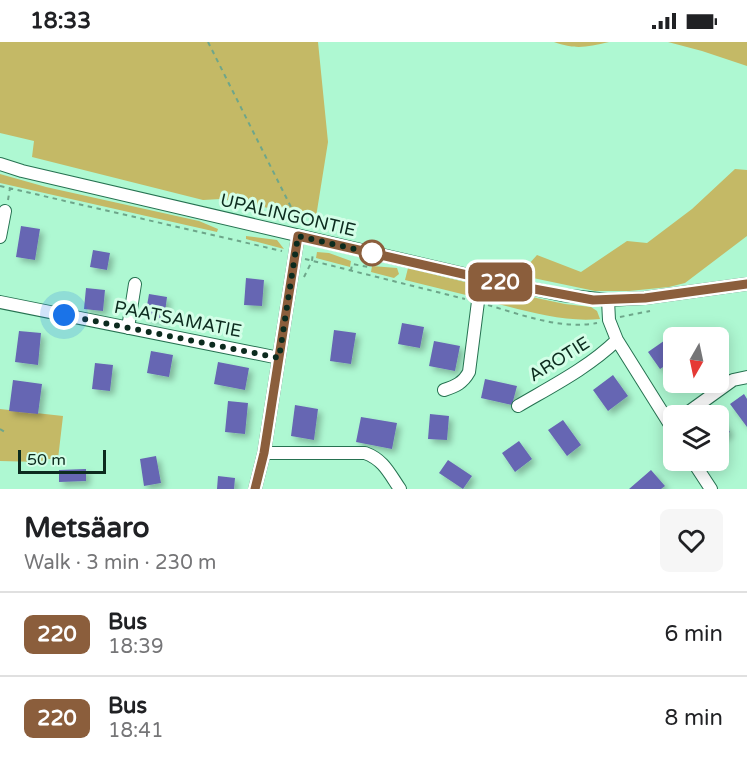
<!DOCTYPE html>
<meta charset="utf-8">
<style>
body{margin:0;font-family:"Varela Round",sans-serif;background:#f6f6f6;color:#202124;height:100vh;display:flex;flex-direction:column;font-size:22px;white-space:nowrap}
*{box-sizing:border-box;margin:0}
p{font-size:20px;color:#757577}
.icon{flex:none;width:33px;height:33px;fill:none;stroke:currentColor;stroke-width:2;stroke-linecap:round;stroke-linejoin:round}
.map{position:relative;height:447px;overflow:hidden}
.drawer{display:flex;flex-direction:column;background:#fff;flex:1}
.drawer>*{flex:none}
.badge{padding:0 12px;border-radius:9px;font-size:21px;line-height:39px}
.needle{width:39px;rotate:189deg}
.fabs{position:absolute;left:663px;top:285px;display:grid;gap:12px}
.fabs a{display:grid;place-items:center;width:66px;height:66px;border-radius:9px;background:#fff;box-shadow:0 3px 15px #0003;font-size:30px}
.scale{position:absolute;left:18px;bottom:15px;width:88px;box-sizing:border-box;padding-left:6px;border:3px solid #0c2b1e;border-top:0;font-size:16px;line-height:21px;white-space:nowrap;color:#0c2b1e;-webkit-text-stroke:4px #d3fee7;paint-order:stroke}
.you{position:absolute;width:30px;height:30px;margin:-15px;border:4px solid #fff;border-radius:50%;background:#1a73e8;box-shadow:0 0 0 9px #1a73e833}
.map>.badge{position:absolute;translate:-50% -50%;box-shadow:0 0 0 3px #fff}
.round{display:grid;place-items:center;flex:none;width:63px;height:63px;border-radius:9px;background:#f6f6f6}
.summary{display:flex;align-items:center;justify-content:space-between;height:102px;padding:0 24px}
h1{font-size:28px;font-weight:700;line-height:45px}
ul{padding:0;list-style:none}
li{display:flex;align-items:center;gap:18px;height:84px;padding:0 24px;border-top:2px solid #e0e0e0}
li div{flex:1}
li b{display:block;font-size:22px}
li em{font-style:normal}
li .badge{min-width:66px;font-weight:700;text-align:center}
.status{display:flex;justify-content:space-between;align-items:center;height:42px;padding:0 30px;background:#fff;direction:ltr}
.status svg{height:16px;fill:currentColor}
.map>svg:first-child{display:block}
</style>
<div class="status"><b>18:33</b><svg viewBox="0 0 49 12"><path d="M0 12V9h3v3zM5 12V6h3v6zM10 12V3h3v9zM15 12V0h3v12zM26 1h20v11H26zM47 4h2v5h-2z"/></svg></div>
<div class="map">
<svg width="747" height="447" viewBox="0 0 747 447">
<defs>
<filter id="shadow"><feDropShadow dx="4" dy="4" stdDeviation="3" flood-color="#0004"/></filter>
</defs>
<rect width="100%" height="100%" fill="#aef8d2"/>
<!-- green -->
<path fill="#c4b966" d="M0,0h318l10,100 -12,75 -95,-18 -18,1 -171,-43 2,-16 -34,-8z
M554,0h55c-22,5 -33,8 -55,0z
M668,0h79v24l-45,-15z
M735,127l12,1v66l-62,47 -16,4 -40,4h-34l-62,-13 -5,-13 9,-10 44,17 46,-31 20,2 45,-34z
M0,132l46,13 153,34 19,8 -1,3 -217,-49z
M246,194l31,4 7,9 -38,-10z
M317,210l12,1 22,8 -1,6 -34,-9z
M372,224l25,2 2,6 -5,4 -23,-6z
M408,226l65,16 -3,12 -65,-16z
M485,245l80,17 26,3 6,4 3,8c-39,4 -80,-10 -118,-19z
M0,367l63,7 -5,43h-12l-6,3 -40,-1z"/>
<!-- building -->
<path fill="#6666b3" filter="url(#shadow)" d="M21,184l19,3 -5,31 -19,-3z
M93,208l17,3 -3,17 -17,-3z
M246,236l18,2 -2,26 -18,-1z
M86,246l19,2 -2,21 -19,-2z
M149,252l18,3 -3,23 -19,-3z
M402,281l22,4 -4,21 -22,-4z
M334,288l22,3 -5,31 -21,-3z
M19,289l22,2 -3,32 -23,-3z
M671,294l3,4v20l-14,9 -12,-17z
M434,299l26,5 -5,25 -26,-5z
M151,309l22,4 -4,22 -22,-4z
M218,320l31,6 -4,22 -31,-6z
M95,321l18,2 -3,26 -18,-2z
M613,333l15,21 -20,15 -15,-21z
M485,337l32,7 -5,19 -31,-7z
M13,338l29,4 -4,30 -29,-3z
M744,352l3,5v28l-17,-23z
M228,359l20,2 -3,31 -20,-2z
M295,363l23,4 -4,31 -23,-4z
M430,372l19,2 -2,24 -19,-1z
M361,375l36,6 -5,26 -36,-7z
M718,376l12,14 -12,8z
M563,378l18,25 -14,11 -19,-26z
M519,399l13,18 -17,13 -13,-19z
M156,414l5,27 -17,3 -4,-27z
M448,418l24,16 -9,13 -24,-16z
M86,427v12l-27,1v-12z
M651,428l14,16 -4,3h-32z
M218,434l17,2 -1,11h-17z"/>
<g fill="none" stroke-linecap="round" stroke-linejoin="round">
<defs>
<path id="minor" d="M0,122l22,7 459,107 81,17 46,5 37,-2 102,-14
M0,195l5,-26
M608,258l1,20 8,20 57,91
M0,260l279,56
M128,286l7,-44
M444,348c12,-4 19,-7 25,-18l12,-94
M518,364c34,-20 70,-38 99,-66
M683,374l50,-36 14,-3
M264,411h101c19,7 24,20 35,36
M692,418l19,29
M255,447l9,-36 34,-217"/>
</defs>
<!-- minor casing -->
<use href="#minor" stroke="#267251" stroke-width="14"/>
<!-- path -->
<path stroke="#6ea68a" stroke-width="2" stroke-dasharray="4.5 4.5" stroke-linecap="butt" d="M208,0l86,171 12,12
M0,144l282,65
M8,158l2,-12
M305,217l160,40
M351,229l1,-7 17,3
M304,235l8,-16 1,-9
M488,263c34,10 74,25 109,18
M620,275l30,-6
M0,387l5,3"/>
<!-- minor -->
<use href="#minor" stroke="#fff" stroke-width="12"/>
</g>
<g fill="none" stroke-linecap="round" stroke-linejoin="round">
<defs>
<path id="line" d="M255,447l9,-36 34,-217 204,47 91,17 52,-2 102,-14"/>
</defs>
<!-- line casing -->
<use href="#line" stroke="#fff" stroke-width="14"/>
<!-- line -->
<use href="#line" stroke="#8b5e3c" stroke-width="9"/>
<!-- walk -->
<path stroke="#0c2b1e" stroke-width="6" stroke-dasharray="0 10.8" d="M64,273l215,43 19,-122 74,17"/>
</g>
<!-- markers -->
<circle fill="#fff" stroke="#8b5e3c" stroke-width="3" cx="372" cy="211" r="12"/>
<g text-anchor="middle" dominant-baseline="central" stroke-width="6" stroke-linejoin="round" paint-order="stroke">
<!-- street labels -->
<g font-size="18" fill="#0c2b1e" stroke="#d3fee7">
<text transform="translate(288 173) rotate(13)">UPALINGONTIE</text>
<text transform="translate(178 277) rotate(11)">PAATSAMATIE</text>
<text transform="translate(559 317) rotate(-32)">AROTIE</text>
</g>
</g>
</svg>
<div class="fabs">
<a><svg class="needle" viewBox="-14 -14 28 28"><path d="M0-13l5 13h-10z" fill="#e53935"/><path d="M0 13l5-13h-10z" fill="#757577"/></svg></a>
<a><svg class="icon" aria-label="layers" viewBox="0 0 24 24"><path d="M12 4l9 5-9 5-9-5zM3 14l9 5 9-5"/></svg></a>
</div>
<div class="scale">50 m</div>
<div class="you" style="left:64px;top:273px"></div>
<b class="badge" style="left:500px;top:240px;background:#8b5e3c;color:#fff">220</b>
</div>
<section class="drawer">
<div class="summary"><div><h1>Metsäaro</h1><p>Walk · 3 min · 230 m</p></div><a class="round"><svg class="icon" aria-label="heart" viewBox="0 0 24 24"><path d="M12 20l-8-8c-3-5 5-10 8-4 3-6 11-1 8 4z"/></svg></a></div>
<ul>
<li><span class="badge" style="background:#8b5e3c;color:#fff">220</span><div><b>Bus</b><p>18:39</p></div><em>6 min</em></li>
<li><span class="badge" style="background:#8b5e3c;color:#fff">220</span><div><b>Bus</b><p>18:41</p></div><em>8 min</em></li>
</ul>
</section>
